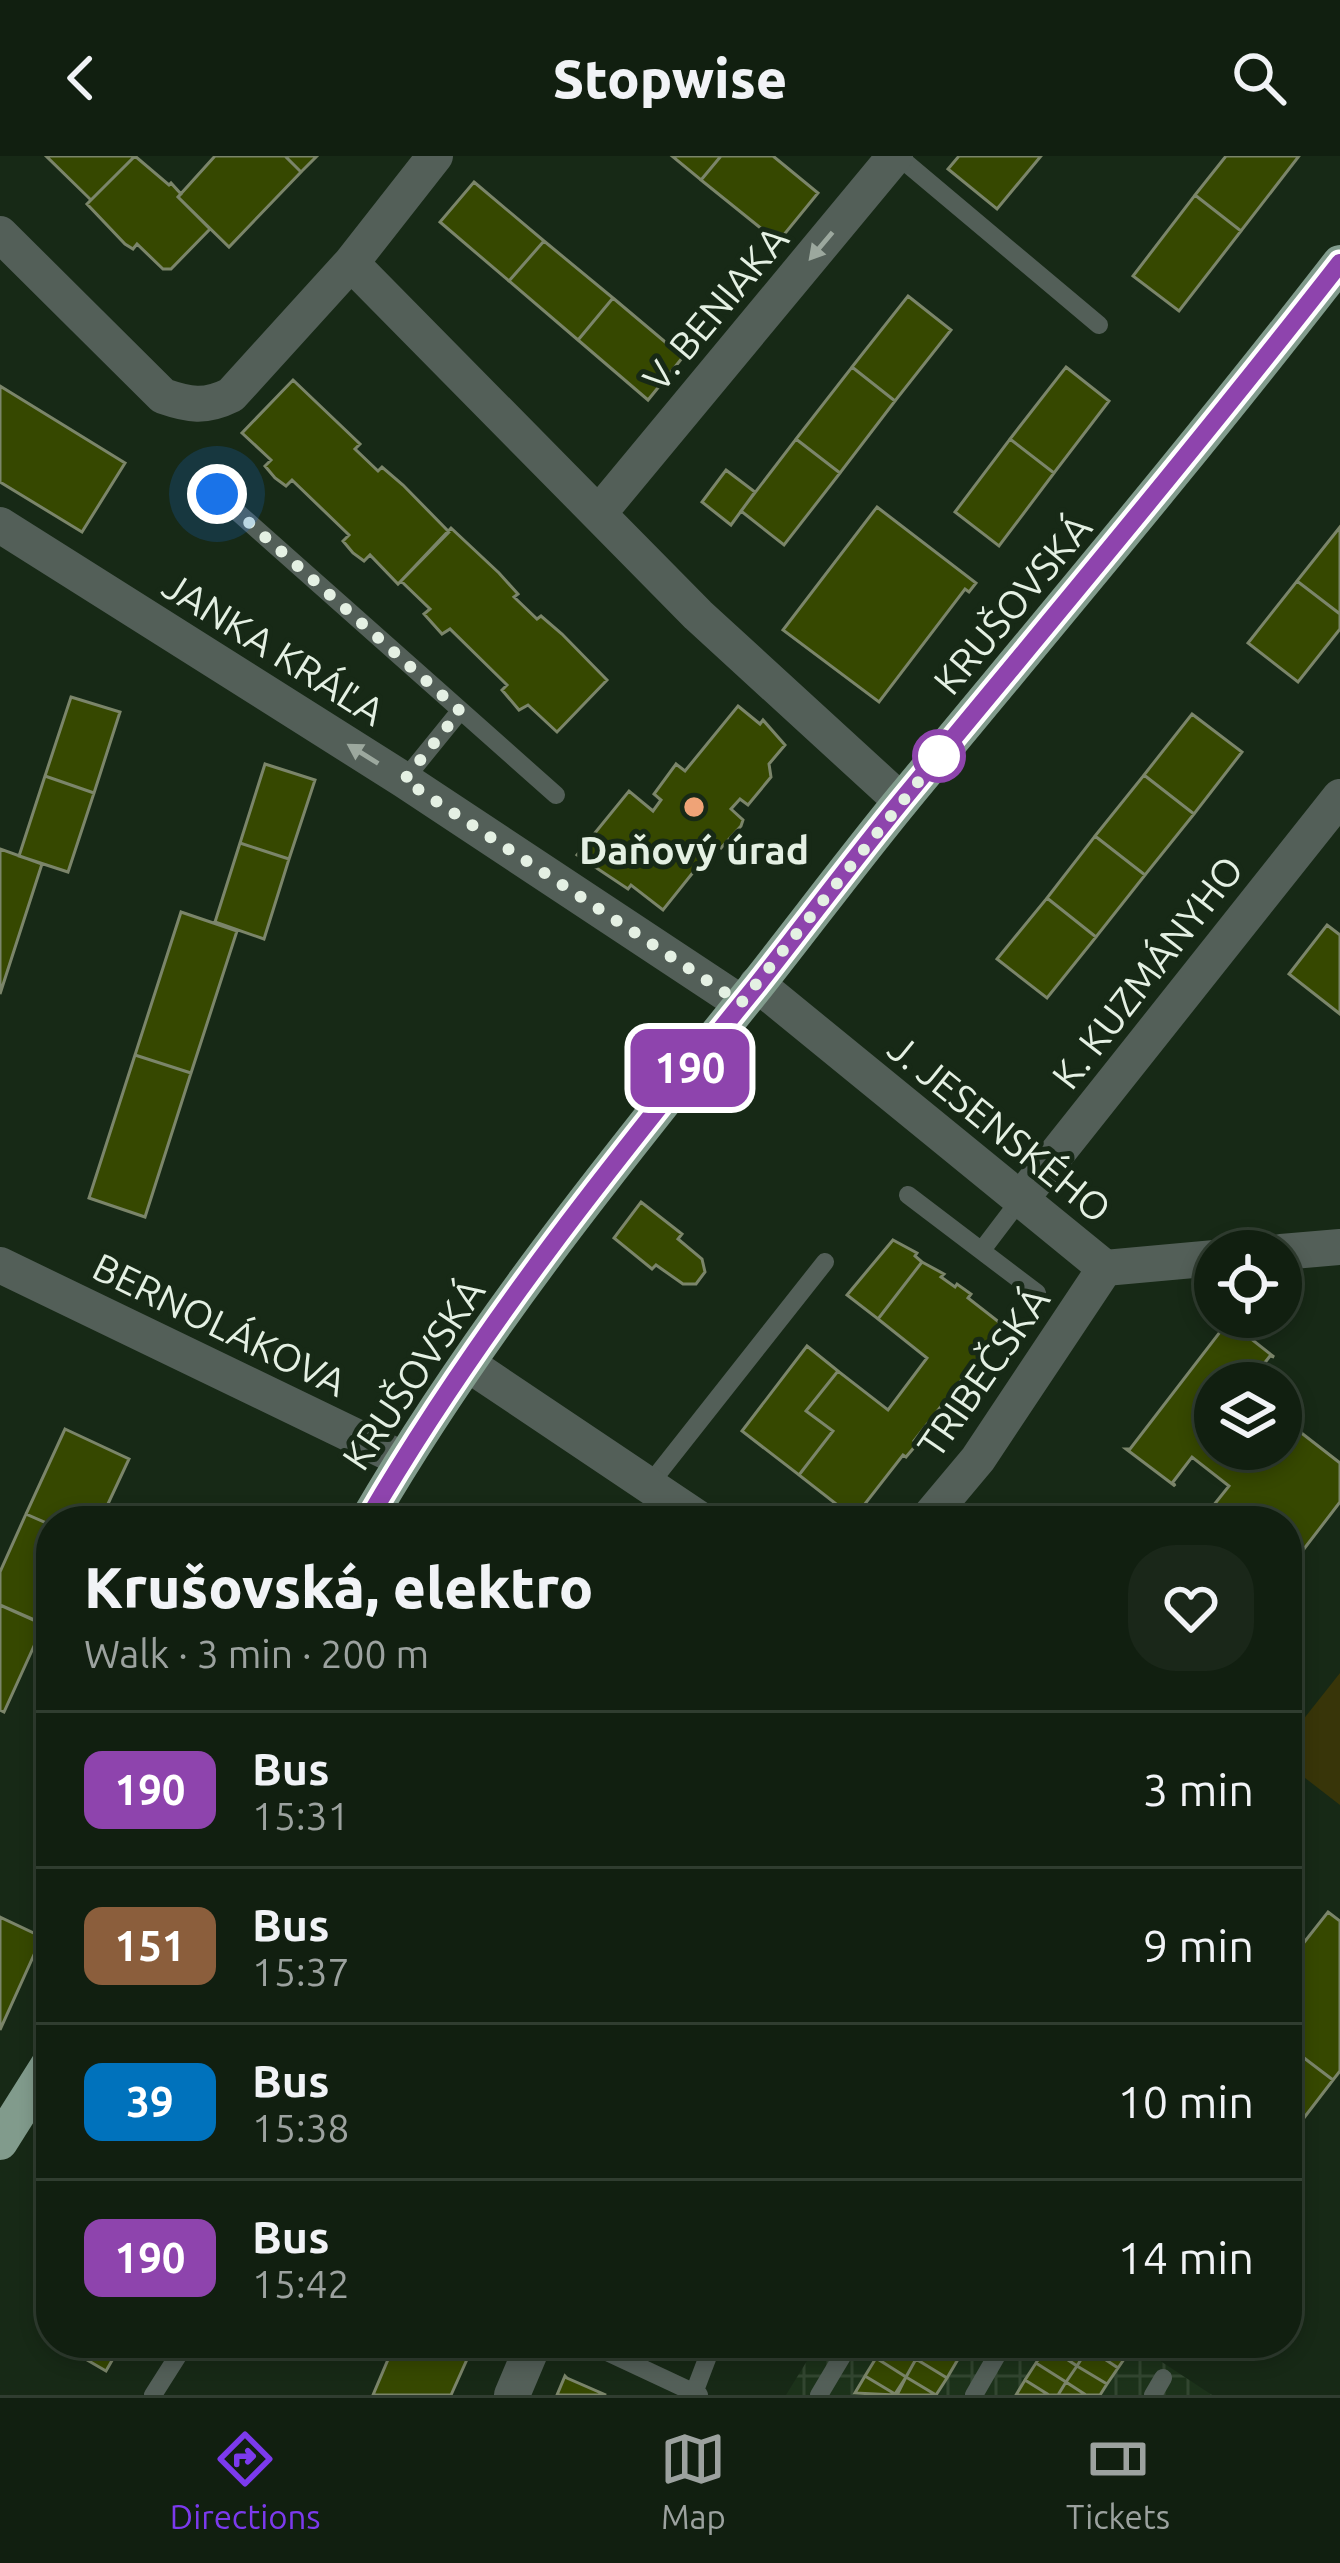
<!DOCTYPE html>
<meta charset="utf-8">
<style>
body{margin:0;font-family:Ubuntu,sans-serif;background:#1a2719;color:#f1f3f6;height:100vh;display:flex;flex-direction:column;font-size:45px;white-space:nowrap}
*{box-sizing:border-box;margin:0}
p{font-size:39px;color:#9ca29f}
.icon{flex:none;width:66px;height:66px;fill:none;stroke:currentColor;stroke-width:2;stroke-linecap:round;stroke-linejoin:round}
.map{position:relative;flex:1;overflow:hidden}
.side{position:absolute;left:36px;top:1350px;width:1266px;height:852px;display:flex;flex-direction:column;background:#111f10;border-radius:48px;box-shadow:0 6px 18px #0003,0 0 0 3px #303d30}
.side>*{flex:none}
.badge{padding:0 24px;border-radius:18px;font-size:42px;line-height:78px}
.tools{position:absolute;left:1194px;top:1074px;display:grid;gap:24px}
.tools a{display:grid;place-items:center;width:108px;height:108px;border-radius:50%;background:#111f10;box-shadow:0 6px 18px #0003,0 0 0 3px #303d30;font-size:60px}
.you{position:absolute;width:60px;height:60px;margin:-30px;border:9px solid #fff;border-radius:50%;background:#1a73e8;box-shadow:0 0 0 18px #1a73e833}
.map>.badge{position:absolute;translate:-50% -50%;box-shadow:0 0 0 6px #fff}
.round{display:grid;place-items:center;flex:none;width:126px;height:126px;border-radius:48px;background:#1a2719}
.head{display:flex;align-items:center;justify-content:space-between;height:204px;padding:0 48px}
h1{font-size:57px;font-weight:800;line-height:90px}
ul{padding:0;list-style:none}
li{display:flex;align-items:center;gap:36px;height:156px;padding:0 48px;border-top:3px solid #303d30}
li div{flex:1}
li b{display:block;font-size:45px}
li em{font-style:normal}
li .badge{min-width:132px;font-weight:700;text-align:center}
header{display:flex;justify-content:space-between;align-items:center;height:156px;padding:0 48px;background:#111f10;font-size:54px;font-weight:800}
.tabs{display:flex;justify-content:space-around;align-items:center;height:168px;border-top:3px solid #303d30;background:#111f10;font-size:33px;color:#9ca29f}
.tabs a{display:grid;justify-items:center;gap:6px}
.tabs .on{color:#7c3aed}
.map>svg:first-child{display:block}
</style>
<header><svg class="icon" aria-label="back" viewBox="0 0 24 24"><path d="M15 5l-7 7 7 7"/></svg>Stopwise<svg class="icon" aria-label="search" viewBox="0 0 24 24"><circle cx="10" cy="10" r="6"/><path d="M15 15l6 6"/></svg></header>
<div class="map">
<svg width="1340" height="2239" viewBox="0 0 1340 2239">
<defs>
<pattern id="industrial-grid" width="8" height="8" patternUnits="userSpaceOnUse" patternTransform="scale(3)"><rect width="8" height="8" fill="#1c321a"/><path d="M0 4h8M4 0v8" fill="none" stroke="#324630"/></pattern>
</defs>
<rect width="100%" height="100%" fill="#172916"/>
<!-- industrial -->
<path fill="url(#industrial-grid)" d="M818,2187h315l79,52h-426z"/>
<!-- grass -->
<path fill="#383509" d="M1340,1517v132l-53,-41v-24z"/>
<!-- building -->
<path fill="#364800" stroke="#7b856a" stroke-width="3" d="M46,0h89l-44,44z
M135,0l34,29 2,-2 10,11 -3,3 32,32 -39,40h-8l-26,-25 -4,5 -8,-5 -38,-40z
M215,0h70l16,16 -72,75 -51,-50z
M285,0h32l-16,16z
M672,0h49l-20,24z
M721,0h52l45,37 -40,49 -77,-62z
M959,0h82l-44,53 -49,-40z
M1226,0h73l-58,75 -46,-36z
M474,26l70,59 -35,40 -69,-59z
M1195,39l46,36 -62,80 -46,-35z
M544,85l69,57 -35,42 -69,-59z
M908,140l43,34 -56,71 -43,-34z
M613,142l70,59 -35,43 -70,-60z
M852,211l43,34 -55,72 -44,-34z
M1066,211l43,34 -55,72 -44,-34z
M293,224l67,64 -5,5 23,22 4,-4 21,18 46,47 -51,52 -28,-29 -6,6 -11,-8 -10,-12 6,-6 -57,-55 -6,6 -11,-8 -10,-12 6,-6 -29,-27z
M0,230l125,77 -43,69 -82,-50z
M796,283l44,34 -56,72 -43,-34z
M1010,283l44,34 -55,73 -44,-34z
M726,314l29,22 -24,33 -29,-23z
M877,351l99,76 -7,9 -4,-3 -86,113 -96,-72z
M1340,371v87l-43,-33z
M451,372l48,45 19,21 -4,3 23,22 4,-3 21,18 45,46 -50,52 -29,-27 -9,5 -17,-20 5,-5 -57,-56 -8,5 -18,-20 6,-5 -29,-28z
M1297,425l43,33v15l-42,53 -50,-39z
M71,541l49,15 -26,81 -49,-17z
M738,550l22,18 3,-4 22,25 -16,19 2,13 -23,28 -8,-6 -9,10 12,11 -2,6 -20,22 -13,-10 -9,11 8,6 -44,55 -32,-25 -3,4 -51,-34 52,-64 24,20 8,-11 -7,-6 22,-30 9,7z
M1192,558l50,38 -48,62 -50,-39z
M265,608l50,16 -26,79 -49,-16z
M1144,619l50,39 -49,61 -50,-39z
M45,620l49,17 -26,79 -49,-16z
M1095,680l50,39 -49,62 -49,-39z
M240,687l49,16 -25,80 -49,-17z
M0,693l42,15 -42,130z
M1047,742l49,39 -49,61 -50,-39z
M181,756l56,19 -46,142 -56,-18z
M1327,769l13,10v79l-51,-40z
M135,899l56,18 -46,144 -56,-19z
M641,1046l41,32 -4,5 24,20 3,13 -9,12h-13l-27,-19 -4,4 -38,-31z
M893,1084l24,13 -2,3 7,6 -44,57 -31,-24z
M922,1106l22,12 -3,3 14,10 2,-3 14,10 -3,4 36,28 -90,115 3,3 -11,13 -3,-2 -49,63 -55,-43 34,-44 -27,-20 32,-40 50,39 39,-52 -49,-39z
M1226,1163l48,38 -4,-1 -21,27h-34v66h30l9,7 5,-7h22v-32l59,46v39l-53,69v-50h-86l28,-35 -37,-29 -19,25 2,4 -49,-37h4l97,-126z
M807,1190l31,25 -32,40 27,20 -34,44 -57,-44z
M65,1273l64,30 -29,62h-49v4l-25,-11z
M508,1350l69,5 -1,10h-69z
M26,1358l25,11v103l-51,-23v-33z
M0,1449l44,19 -40,88 -4,-2z
M1328,1756l12,9v150l-7,9 -46,-35v-81z
M0,1761l42,20 -42,93z
M1287,1889l46,35 -46,60z
M58,2187h64l-16,28z
M395,2187h72l6,3 -22,49h-78z
M885,2187l31,16 -10,18 -30,-19z
M889,2187h38l-11,16z
M928,2187l29,18 -10,17 -31,-19z
M928,2187h38l1,1 -10,17z
M1049,2187h31l8,5 -11,18 -30,-20z
M1091,2187h25l13,9 -11,16 -30,-20z
M1047,2190l30,20 -11,16 -30,-19z
M1088,2192l30,20 -11,16 -30,-18z
M876,2202l30,19 -11,17 -30,-18z
M916,2203l31,19 -11,17 -30,-18z
M1036,2207l30,19 -8,13h-9l-24,-15z
M1077,2210l30,18 -7,11h-14l-20,-13z
M565,2220l2,2 39,17h-49z
M865,2220l30,18v1l-40,-2z
M906,2221l30,18h-39z
M1025,2224l24,15h-33z
M1066,2226l20,13h-28z"/>
<g fill="none" stroke-linecap="round" stroke-linejoin="round">
<!-- lane -->
<path stroke="#535f58" stroke-width="18" d="M898,0l201,169
M217,338l339,301
M404,624l56,-69
M908,1039l129,98
M982,1094l38,-50
M649,1329l176,-223
M588,2187l111,52
M694,2237l19,-50
M153,2239l33,-52
M819,2239l31,-52
M974,2239l30,-52
M1153,2239l10,-17"/>
<!-- street -->
<path stroke="#535f58" stroke-width="36" d="M0,78l163,162c26,9 42,12 68,-1l120,-132 84,-107
M351,107l347,352 203,186
M599,357l296,-357
M0,369l404,255 337,223
M757,828l348,284 110,-10
M1020,1044l320,-403
M1281,1096l59,-5
M0,1109l402,194
M468,1208l234,157
M926,1365l52,-62 127,-191
M512,2239l22,-52"/>
<!-- primary -->
<path stroke="#819b8c" stroke-width="36" d="M367,1365c111,-191 252,-365 390,-536 49,-62 96,-125 146,-186 147,-178 296,-354 437,-536
M0,1986l51,-81"/>
</g>
<!-- one-way arrows -->
<defs><path id="oneway-solid" d="M-6-.8H1V-3.2L6.5 0L1 3.2V.8H-6Z" transform="scale(3)"/></defs>
<g fill="#9ca89e">
<use href="#oneway-solid" transform="translate(821 90) rotate(130)"/>
<use href="#oneway-solid" transform="translate(363 598) rotate(-148)"/>
</g>
<g fill="none" stroke-linecap="round" stroke-linejoin="round">
<defs>
<path id="line" d="M367,1365c111,-191 251,-365 390,-536 49,-62 96,-125 146,-186 147,-178 295,-354 437,-536"/>
</defs>
<!-- line casing -->
<use href="#line" stroke="#fff" stroke-width="27"/>
<!-- line -->
<use href="#line" stroke="#8e44ad" stroke-width="18"/>
<!-- walk -->
<path stroke="#e4f0e3" stroke-width="12" stroke-dasharray="0 21.6" d="M217,338l243,217 -56,69 337,223 198,-247"/>
</g>
<!-- markers -->
<circle fill="#fff" stroke="#8e44ad" stroke-width="6" cx="939" cy="600" r="24"/>
<circle fill="#efa377" stroke="#172916" stroke-width="4.5" cx="694" cy="651" r="12"/>
<g text-anchor="middle" dominant-baseline="central" stroke-width="10" stroke-linejoin="round" paint-order="stroke">
<!-- street labels -->
<g font-size="39" fill="#e4f0e3" stroke="#172916">
<text transform="translate(715 152) rotate(-50)">V. BENIAKA</text>
<text transform="translate(1012 448) rotate(-50)">KRUŠOVSKÁ</text>
<text transform="translate(274 492) rotate(32)">JANKA KRÁĽA</text>
<text transform="translate(1147 816) rotate(-52)">K. KUZMÁNYHO</text>
<text transform="translate(1000 972) rotate(39)">J. JESENSKÉHO</text>
<text transform="translate(220 1168) rotate(26)">BERNOLÁKOVA</text>
<text transform="translate(983 1216) rotate(-55)">TRIBEČSKÁ</text>
<text transform="translate(413 1218) rotate(-56)">KRUŠOVSKÁ</text>
</g>
<!-- poi labels -->
<g font-size="39" font-weight="bold" fill="#e4f0e3" stroke="#172916">
<text x="694" y="693">Daňový úrad</text>
</g>
</g>
</svg>
<div class="tools">
<a><svg class="icon" aria-label="locate" viewBox="0 0 24 24"><circle cx="12" cy="12" r="6"/><path d="M12 2v4M12 18v4M2 12h4M18 12h4"/></svg></a>
<a><svg class="icon" aria-label="layers" viewBox="0 0 24 24"><path d="M12 4l9 5-9 5-9-5zM3 14l9 5 9-5"/></svg></a>
</div>
<div class="you" style="left:217px;top:338px"></div>
<b class="badge" style="left:690px;top:912px;background:#8e44ad;color:#fff">190</b>
<section class="side">
<div class="head"><div><h1>Krušovská, elektro</h1><p>Walk · 3 min · 200 m</p></div><a class="round"><svg class="icon" aria-label="heart" viewBox="0 0 24 24"><path d="M12 20l-8-8c-3-5 5-10 8-4 3-6 11-1 8 4z"/></svg></a></div>
<ul>
<li><span class="badge" style="background:#8e44ad;color:#fff">190</span><div><b>Bus</b><p>15:31</p></div><em>3 min</em></li>
<li><span class="badge" style="background:#8b5e3c;color:#fff">151</span><div><b>Bus</b><p>15:37</p></div><em>9 min</em></li>
<li><span class="badge" style="background:#0072bc;color:#fff">39</span><div><b>Bus</b><p>15:38</p></div><em>10 min</em></li>
<li><span class="badge" style="background:#8e44ad;color:#fff">190</span><div><b>Bus</b><p>15:42</p></div><em>14 min</em></li>
</ul>
</section>
</div>
<nav class="tabs">
<a class="on"><svg class="icon" aria-label="directions" viewBox="0 0 24 24"><path d="M12 3l9 9-9 9-9-9zM9 14v-3h6M13 9l2 2-2 2"/></svg>Directions</a>
<a><svg class="icon" aria-label="map" viewBox="0 0 24 24"><path d="M3 6l6-2 6 2 6-2v14l-6 2-6-2-6 2zM9 4v14M15 6v14"/></svg>Map</a>
<a><svg class="icon" aria-label="tickets" viewBox="0 0 24 24"><path d="M3 7h18v10H3zM15 7v10"/></svg>Tickets</a>
</nav>
